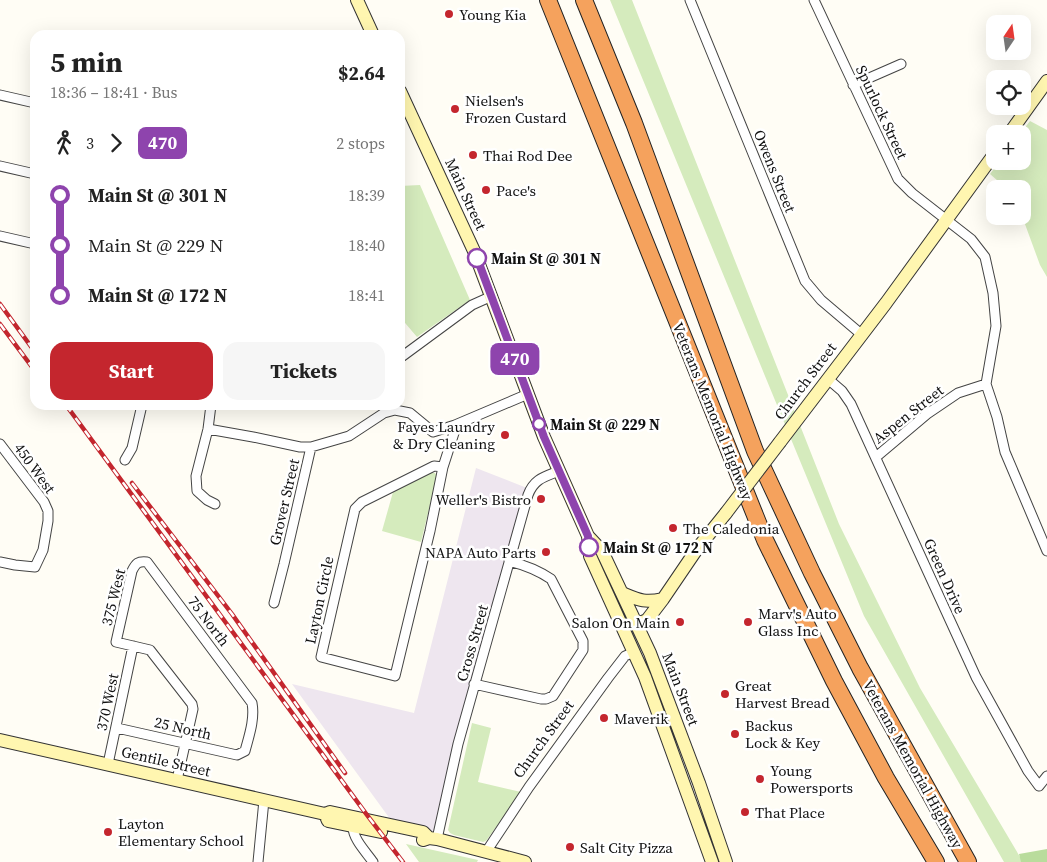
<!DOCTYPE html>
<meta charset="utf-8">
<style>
body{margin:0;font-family:"Source Serif 4",serif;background:#f6f6f6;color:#222;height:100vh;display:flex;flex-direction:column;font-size:19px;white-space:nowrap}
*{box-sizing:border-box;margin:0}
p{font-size:16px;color:#767676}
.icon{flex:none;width:28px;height:28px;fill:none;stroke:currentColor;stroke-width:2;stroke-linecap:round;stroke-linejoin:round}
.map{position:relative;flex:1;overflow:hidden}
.side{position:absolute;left:30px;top:30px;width:375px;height:380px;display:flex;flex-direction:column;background:#fff;border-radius:15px;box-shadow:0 5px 20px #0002}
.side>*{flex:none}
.badge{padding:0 10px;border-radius:8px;font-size:18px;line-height:32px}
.needle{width:32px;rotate:13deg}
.buttons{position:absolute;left:986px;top:15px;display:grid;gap:10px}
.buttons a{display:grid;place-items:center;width:45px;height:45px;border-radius:10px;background:#fff;box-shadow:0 5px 20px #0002;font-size:25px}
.map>.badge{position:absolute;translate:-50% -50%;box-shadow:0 0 0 2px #fff}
.legs{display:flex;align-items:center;gap:8px;height:55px;padding:0 20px;font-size:16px}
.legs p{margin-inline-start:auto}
.overview{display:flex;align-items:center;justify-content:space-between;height:85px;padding:0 20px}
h1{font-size:28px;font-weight:700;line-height:38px}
.action{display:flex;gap:10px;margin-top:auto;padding:10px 20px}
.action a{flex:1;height:58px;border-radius:15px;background:#c4262e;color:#fff;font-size:20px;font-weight:700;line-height:58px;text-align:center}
.action a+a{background:#f6f6f6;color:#222}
ul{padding:0 20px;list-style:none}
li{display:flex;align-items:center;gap:18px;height:50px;font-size:19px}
li i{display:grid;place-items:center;width:8px;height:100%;margin:0 6px;background:currentColor}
li i::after{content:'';width:12px;height:12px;margin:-6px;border:4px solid;border-radius:50%;background:#fff}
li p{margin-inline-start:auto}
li:first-child i{background:linear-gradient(#0000 50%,currentColor 0)}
li:last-child i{background:linear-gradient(currentColor 50%,#0000 0)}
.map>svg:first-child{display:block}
</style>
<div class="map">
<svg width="1047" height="862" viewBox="0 0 1047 862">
<rect width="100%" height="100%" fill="#fffdf5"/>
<!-- industrial -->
<path fill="#eee6ef" d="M476,468l51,20 -91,344 -43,-9 -101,-139 122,29z"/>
<!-- green -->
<path fill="#d5ebbd" d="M610,0h22l207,524 81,164 103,174h-19l-140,-246z
M1030,121l17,9v147l-7,-12 -18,-49v-27h-15l-17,-15 10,-13h22v-27h-2z
M420,185l50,115 -53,37 -17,-20v-131z
M431,473h4l2,3 -16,66 -39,-11 11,-39z
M472,723l19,5 -13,54 43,10 -35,49 -3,1 -29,-7 -4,-2 -2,-3z
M406,844l72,16 -1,2h-58z"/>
<!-- forest -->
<path fill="#b9dc9c" d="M1047,849v13h-26l-2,-8z"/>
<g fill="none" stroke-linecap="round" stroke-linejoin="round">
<defs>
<path id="street" d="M690,0l115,281 16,19 40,34
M814,0l84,179 14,14 59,46 14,18 8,36 3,33 -10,58 11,33 8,35 42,99
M853,85l48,-21
M0,95l35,8
M0,166l35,8
M0,236l35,8
M400,358l72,-53 20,-9
M828,379l14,12 9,13 125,273 52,94 11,15 8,-10
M211,405l-3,24 -12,47 1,15 10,9 8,4
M208,429l45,8 47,10h11
M0,444l44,58 4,9v10l-5,29 -8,17 -20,-2 -15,-3
M876,457l51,-43 31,-21 28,-9
M125,460l7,-12 10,-43
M443,467l-9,-1 -72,36 -7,7 -34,148 74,19 35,-145 13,-64 11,-34 1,-8
M274,603l10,-39 27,-117 38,-11 35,-23 11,-3 15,3 23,19 22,-7 73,-31
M474,684l67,15h5l7,-3 30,-46v-9l-32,-62c-13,-9 -26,-14 -42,-18
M117,728l120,27 8,-4c4,-15 10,-32 7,-48l-105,-141c-9,-1 -11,1 -15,9l-16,71 34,8 42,54 1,5 -16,71
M108,764l25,-118
M353,827c0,12 13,25 20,35
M437,839l21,-95 70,-249c6,-16 16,-18 31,-24
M486,852l43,-65 79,-109 17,-22 9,-4
M258,862l6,-62"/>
<path id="secondary" d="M357,0l16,35
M400,91l74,160 70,186 44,99 2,20 55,121 67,185
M1009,134l38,-53
M780,442l106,-139 109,-150
M588,536l14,15 48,102 49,130 27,79
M622,593c17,7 22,10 41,6
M637,624l10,-4 16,-21 34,-50 29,-36
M0,740l325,74 5,-2 93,20 6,6
M325,814l3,7 53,11
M423,840l6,-2 8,1 88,23"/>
<path id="highway" d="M548,0l217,540 69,141 52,97 50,84
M584,0l50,123 121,328 57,122 48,95 108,194"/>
</defs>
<!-- street casing -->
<use href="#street" stroke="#444" stroke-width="11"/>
<!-- secondary casing -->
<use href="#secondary" stroke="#333" stroke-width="14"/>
<!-- highway casing -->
<use href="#highway" stroke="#222" stroke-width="18"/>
<!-- street -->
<use href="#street" stroke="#fff" stroke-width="9"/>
<!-- secondary -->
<use href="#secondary" stroke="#fff6b0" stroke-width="12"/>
<!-- highway -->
<use href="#highway" stroke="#f5a25d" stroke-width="16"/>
<defs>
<path id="rail" d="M0,304l35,48
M0,324l35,47
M66,405l301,410 36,47
M132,483l100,131 113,159"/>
</defs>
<!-- rail casing -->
<use href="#rail" stroke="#c4262e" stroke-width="4.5"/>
<!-- rail -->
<use href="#rail" stroke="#fff" stroke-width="2.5" stroke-dasharray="8" stroke-linecap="butt"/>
<defs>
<path id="secondary-bridge" d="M726,513l54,-71"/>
</defs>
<!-- secondary-bridge casing -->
<use href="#secondary-bridge" stroke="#333" stroke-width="14" stroke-linecap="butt"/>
<!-- secondary-bridge -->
<use href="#secondary-bridge" stroke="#fff6b0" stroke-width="12"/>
</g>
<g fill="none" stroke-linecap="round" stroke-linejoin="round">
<defs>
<path id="line-1" d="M477,258l67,179 44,99 1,11"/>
</defs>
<!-- line-1 casing -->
<use href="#line-1" stroke="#fff" stroke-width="11"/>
<!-- line-1 -->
<use href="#line-1" stroke="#8e44ad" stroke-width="8"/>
</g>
<!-- markers -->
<g fill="#c4262e" stroke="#fff" stroke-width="2">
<circle cx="449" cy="14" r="5"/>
<circle cx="455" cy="109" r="5"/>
<circle cx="473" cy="155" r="5"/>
<circle cx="486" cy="190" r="5"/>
<circle cx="505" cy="435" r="5"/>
<circle cx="541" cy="499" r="5"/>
<circle cx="673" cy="528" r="5"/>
<circle cx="546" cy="552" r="5"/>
<circle cx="680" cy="622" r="5"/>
<circle cx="748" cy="622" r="5"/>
<circle cx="725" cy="694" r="5"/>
<circle cx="604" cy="718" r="5"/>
<circle cx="735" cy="734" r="5"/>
<circle cx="760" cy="779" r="5"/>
<circle cx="745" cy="812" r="5"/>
<circle cx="108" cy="832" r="5"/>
<circle cx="570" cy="847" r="5"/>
</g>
<g fill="#fff" stroke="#8e44ad" stroke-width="2.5">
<circle cx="477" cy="258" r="9"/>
<circle cx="539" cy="424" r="6"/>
<circle cx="589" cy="547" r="9"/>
</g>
<g text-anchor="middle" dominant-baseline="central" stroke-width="5" stroke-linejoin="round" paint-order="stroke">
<!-- poi labels -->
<g font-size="15" fill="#111" stroke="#fff" text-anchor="start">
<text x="459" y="14">Young Kia</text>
<text x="465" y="100">Nielsen's<tspan x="465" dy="17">Frozen Custard</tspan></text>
<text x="483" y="155">Thai Rod Dee</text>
<text x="496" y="190">Pace's</text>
<text x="495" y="426" text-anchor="end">Fayes Laundry<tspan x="495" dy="17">&amp; Dry Cleaning</tspan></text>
<text x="531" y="499" text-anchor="end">Weller's Bistro</text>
<text x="683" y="528">The Caledonia</text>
<text x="536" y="552" text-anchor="end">NAPA Auto Parts</text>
<text x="758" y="613">Marv's Auto<tspan x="758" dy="17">Glass Inc</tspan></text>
<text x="670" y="622" text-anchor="end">Salon On Main</text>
<text x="735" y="685">Great<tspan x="735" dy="17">Harvest Bread</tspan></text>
<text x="614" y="718">Maverik</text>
<text x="745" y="725">Backus<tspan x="745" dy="17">Lock &amp; Key</tspan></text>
<text x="770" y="770">Young<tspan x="770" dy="17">Powersports</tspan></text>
<text x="755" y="812">That Place</text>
<text x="118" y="823">Layton<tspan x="118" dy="17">Elementary School</tspan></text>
<text x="580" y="847">Salt City Pizza</text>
</g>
<!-- street labels -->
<g font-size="15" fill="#111" stroke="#fff">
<text transform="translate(882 112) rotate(65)">Spurlock Street</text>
<text transform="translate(775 171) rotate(68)">Owens Street</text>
<text transform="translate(466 194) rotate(65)">Main Street</text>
<text transform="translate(805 381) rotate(-53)">Church Street</text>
<text transform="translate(713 411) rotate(68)">Veterans Memorial Highway</text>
<text transform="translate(908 414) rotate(-38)">Aspen Street</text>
<text transform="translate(35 468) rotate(54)">450 West</text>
<text transform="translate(284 502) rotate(-77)">Grover Street</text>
<text transform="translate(945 576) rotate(66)">Green Drive</text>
<text transform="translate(113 597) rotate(-76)">375 West</text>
<text transform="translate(319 600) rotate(-78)">Layton Circle</text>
<text transform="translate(209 621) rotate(53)">75 North</text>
<text transform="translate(472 643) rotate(-74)">Cross Street</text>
<text transform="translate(681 689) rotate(69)">Main Street</text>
<text transform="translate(107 702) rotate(-78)">370 West</text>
<text transform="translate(183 728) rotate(13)">25 North</text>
<text transform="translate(543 739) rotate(-54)">Church Street</text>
<text transform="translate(166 761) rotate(13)">Gentile Street</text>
<text transform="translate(913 764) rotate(61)">Veterans Memorial Highway</text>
</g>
<!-- stop labels -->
<g font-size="15" font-weight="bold" fill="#111" stroke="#fff" text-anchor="start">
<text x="491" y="258">Main St @ 301 N</text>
<text x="550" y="424">Main St @ 229 N</text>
<text x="603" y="547">Main St @ 172 N</text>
</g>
</g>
</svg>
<div class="buttons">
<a><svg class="needle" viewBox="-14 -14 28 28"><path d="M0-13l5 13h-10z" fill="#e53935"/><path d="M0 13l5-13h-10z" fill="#767676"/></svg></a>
<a><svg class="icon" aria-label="locate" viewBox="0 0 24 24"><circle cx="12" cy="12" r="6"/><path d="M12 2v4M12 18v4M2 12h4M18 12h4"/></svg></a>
<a>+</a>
<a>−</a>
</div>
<b class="badge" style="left:515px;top:359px;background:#8e44ad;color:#fff">470</b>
<section class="side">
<div class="overview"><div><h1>5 min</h1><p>18:36 – 18:41 · Bus</p></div><b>$2.64</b></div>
<div class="legs"><svg class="icon" aria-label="walk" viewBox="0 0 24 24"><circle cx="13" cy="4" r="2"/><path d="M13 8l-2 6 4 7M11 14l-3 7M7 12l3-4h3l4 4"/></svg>3<svg class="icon" aria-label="forward" viewBox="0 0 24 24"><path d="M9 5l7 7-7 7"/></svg><b class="badge" style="background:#8e44ad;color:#fff">470</b><p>2 stops</p></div>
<ul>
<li><i style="color:#8e44ad"></i><b>Main St @ 301 N</b><p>18:39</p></li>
<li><i style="color:#8e44ad"></i><span>Main St @ 229 N</span><p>18:40</p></li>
<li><i style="color:#8e44ad"></i><b>Main St @ 172 N</b><p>18:41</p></li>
</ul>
<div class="action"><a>Start</a><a>Tickets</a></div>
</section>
</div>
